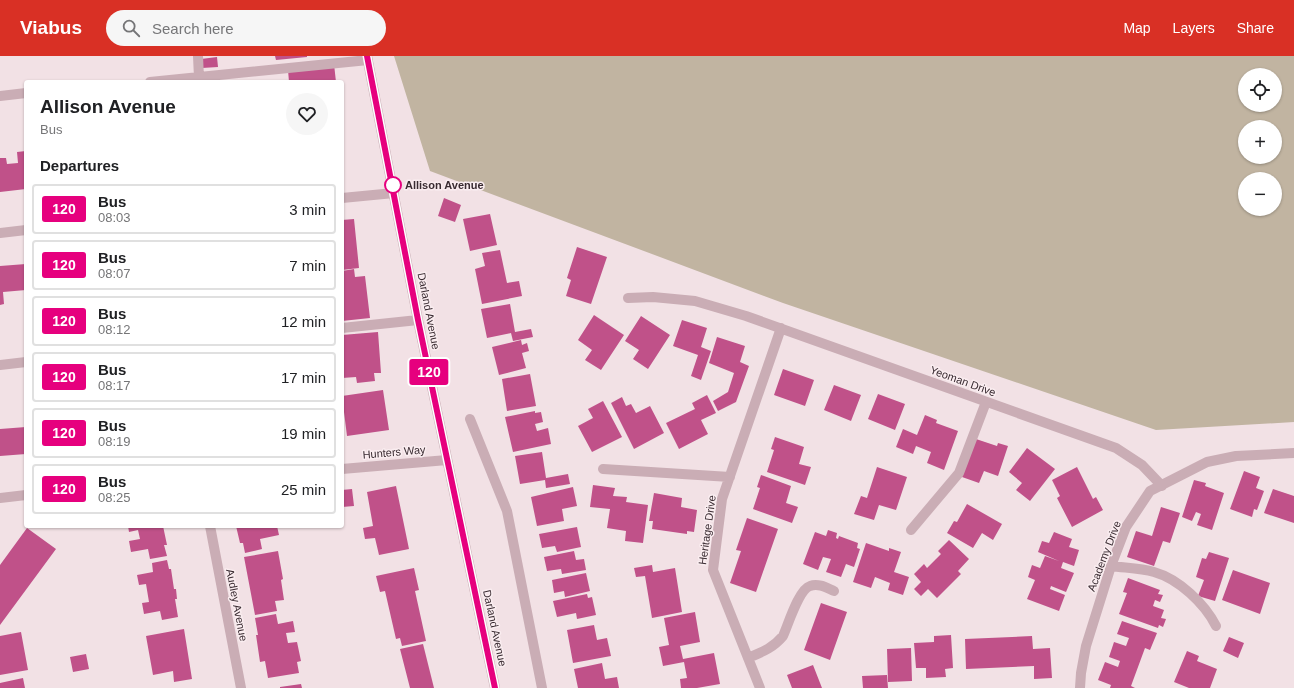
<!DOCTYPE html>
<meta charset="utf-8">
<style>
body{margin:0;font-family:Arial,sans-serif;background:#f6f6f6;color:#202124;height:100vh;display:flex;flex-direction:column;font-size:15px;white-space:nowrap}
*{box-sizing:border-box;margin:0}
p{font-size:13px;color:#757577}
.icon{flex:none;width:22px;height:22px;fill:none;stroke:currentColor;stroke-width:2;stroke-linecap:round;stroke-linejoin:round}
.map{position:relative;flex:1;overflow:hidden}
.details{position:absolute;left:24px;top:24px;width:320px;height:448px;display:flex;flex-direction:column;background:#fff;border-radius:4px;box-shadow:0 1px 3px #0004}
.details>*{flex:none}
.badge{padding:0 8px;border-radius:3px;font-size:14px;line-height:26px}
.controls{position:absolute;left:1238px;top:12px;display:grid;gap:8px}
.controls a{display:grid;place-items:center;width:44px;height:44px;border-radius:50%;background:#fff;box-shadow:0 1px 3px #0004;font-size:20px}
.map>.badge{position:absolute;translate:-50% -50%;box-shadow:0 0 0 2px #fff}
h2{padding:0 16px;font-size:15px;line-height:36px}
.round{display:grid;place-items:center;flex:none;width:42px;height:42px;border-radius:21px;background:#f6f6f6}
.overview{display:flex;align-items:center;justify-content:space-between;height:68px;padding:0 16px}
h1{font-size:19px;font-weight:700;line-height:30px}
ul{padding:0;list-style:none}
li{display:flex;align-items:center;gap:12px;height:50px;margin:0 8px 6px;padding:0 8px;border:2px solid #e0e0e0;border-radius:4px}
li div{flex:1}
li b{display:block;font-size:15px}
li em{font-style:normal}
li .badge{min-width:44px;font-weight:700;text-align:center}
header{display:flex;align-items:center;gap:24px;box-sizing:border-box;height:56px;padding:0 20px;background:#d93025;color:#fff}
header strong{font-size:19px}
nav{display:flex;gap:22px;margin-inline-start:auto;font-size:14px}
.search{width:280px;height:36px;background:#f6f6f6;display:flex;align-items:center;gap:10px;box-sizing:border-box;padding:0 14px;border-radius:22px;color:#757577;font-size:15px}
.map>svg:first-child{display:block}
</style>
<header>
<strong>Viabus</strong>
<div class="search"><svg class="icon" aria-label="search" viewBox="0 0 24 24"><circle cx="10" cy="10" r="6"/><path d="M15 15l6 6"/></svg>Search here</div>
<nav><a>Map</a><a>Layers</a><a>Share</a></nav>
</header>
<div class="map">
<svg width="1294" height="632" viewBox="0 0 1294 632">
<rect width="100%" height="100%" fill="#f2e1e5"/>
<!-- green -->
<path fill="#c1b4a1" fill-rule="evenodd" d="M394,0h900v366l-138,8 -373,-127 -353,-132zM1245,19h30v30h-30zM1245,71h30v30h-30zM1245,123h30v30h-30z"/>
<!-- building -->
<path fill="#c05189" d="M275,0h32v1l-31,3z
M217,1l1,10 -16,1 -1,-9z
M334,8l2,18h-47l-1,-12z
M26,95v38l-26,3v-34h6l1,6 11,-1 -1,-11z
M444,142l17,7 -6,17 -17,-6z
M490,158l7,31 -27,6 -7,-32z
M354,163l5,49 -17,2v-50z
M577,191l30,10 -16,47 -25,-8 5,-16 -4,-2z
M500,194l7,33 12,-2 3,15 -40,8 -7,-35 10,-3 -3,-13z
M26,208v26l-23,2 1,12 -4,1v-39z
M354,213l1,8 10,-1 5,42 -28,3v-50z
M510,248l5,28 16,-3 2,8 -20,4 -2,-8 -24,5 -6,-29z
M594,259l30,20 -23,35 -16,-10 7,-10 -14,-10z
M641,260l29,19 -22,34 -15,-10 6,-9 -14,-9z
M682,264l25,8 -6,19 10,4 -10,29 -10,-4 7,-21 -25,-9z
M378,276l3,41h-7l1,8 -18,2 -1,-6 -14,1v-43z
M717,281l28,9 -5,16 9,4 -13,36 -18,9 -5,-10 15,-9 6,-19 -25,-10z
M521,284l1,5 5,-2 2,8 -7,2 4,15 -27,7 -7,-28z
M783,313l31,11 -9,26 -31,-11z
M530,318l6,32 -29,5 -5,-32z
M834,329l27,10 -10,26 -27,-11z
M383,334l6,40 -42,6 -5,-40z
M878,338l27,10 -10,26 -27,-11z
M707,339l9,18 -15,7 7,14 -29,15 -13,-26 29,-14 -3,-6z
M622,341l4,9 5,-2 5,9 14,-7 14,27 -30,16 -23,-46z
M603,345l19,36 -30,15 -14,-26 15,-8 -5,-9z
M535,355v2l6,-1 2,10 -8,2 2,7 11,-3 3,16 -38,8 -8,-35z
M925,359l12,5 -1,3 22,8 -14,39 -17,-7 4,-11 -15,-6 -3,8 -17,-7 7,-18 14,6z
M26,371v27l-26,2v-27z
M775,381l29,10 -5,17 12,3 -6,18 -38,-13 7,-22 -3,-1z
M976,383l21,7 1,-3 10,3 -10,30 -14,-5 -5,12 -17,-6z
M1027,392l28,21 -25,32 -14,-11 6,-7 -13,-11z
M542,396l4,26 22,-4 2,10 -24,4 -1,-8 -25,4 -5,-28z
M877,411l30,10 -11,33 -17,-5 -5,15 -20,-6 7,-18 6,2z
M1077,411l16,32 3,-2 7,13 -31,17 -15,-29 3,-2 -8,-16z
M1244,415l16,6 -4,11 8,3 -7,19 -3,-1 -2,8 -22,-8z
M761,419l30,11 -5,17 12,4 -6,16 -39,-14 7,-21 -3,-1z
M1194,424l12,3 -1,3 19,7 -12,37 -15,-5 4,-11 -5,-2 -4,9 -10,-4z
M593,429l22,3 -2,8 14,1 -1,5 22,3 -5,38 -18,-2 1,-10 -19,-3 3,-19 -20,-2z
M396,430l13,63 -30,6 -4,-17 -10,1 -2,-11 10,-2 -6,-34z
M573,431l4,19 -15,3 2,12 -27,5 -6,-29z
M352,433l2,17 -12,1v-17z
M1273,433l21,7v27l-30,-10z
M654,437l28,5 -1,9 16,3 -3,22 -7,-1v3l-35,-5 1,-8h-4z
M967,448l35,20 -9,16 -11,-7 -9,15 -26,-15 7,-12 3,1z
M1161,451l19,6 -10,30 -7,-2 -9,25 -27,-9 9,-26 16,5z
M747,462l31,11 -22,63 -26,-9 11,-32 -5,-1z
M128,470h35l4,19h-3l3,11 -17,3 -2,-10 -17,3 -2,-11 11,-2 -2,-9 -9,2z
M236,470h41l2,9 -19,4 2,10 -17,4 -2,-10h-3z
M577,471l4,20 -24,5 -2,-6 -13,2 -3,-14z
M27,472l29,21 -56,76v-60z
M828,474l9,3 -1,5 2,1 1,-3 19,7 -1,5 3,1 -6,18 -8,-3 -5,13 -15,-5 5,-13 -8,-2 -5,13 -15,-6 12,-32 11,4z
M1054,476l18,7 -3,8 10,3 -5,16 -11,-4 -2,6 13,5 -8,19 -15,-6 -1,3 15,6 -6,16 -32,-12 8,-19 -7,-3 4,-12 8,3 5,-12 14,5 -21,-9 4,-11 7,2z
M949,484l20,19 -11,12 3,3 -24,24 -9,-9 -7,7 -7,-7 7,-7 -7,-8 10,-10 3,4 14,-14 -3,-3z
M866,487l23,8v-3l12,4 -7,20 15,5 -6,18 -15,-5 2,-7 -15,-6 -4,11 -18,-6z
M278,495l5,28 -2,1 3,20 -9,1 2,10 -22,4 -11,-58z
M574,495l2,9 8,-1 2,11 -24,4 -1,-5 -14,2 -3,-14z
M1209,496l20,6 -14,43 -17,-5 6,-16 -8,-3 6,-19 4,1z
M167,504l2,9h2l3,20h2l1,10h-2l3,18 -16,3 -2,-9 -16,3 -2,-11 7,-1 -3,-18 -7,1 -2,-10 16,-3 -1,-9z
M652,509l1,7 22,-4 7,44 -30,6 -7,-42 -9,1 -2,-9z
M414,512l5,22 -4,1 11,50 -24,5 -2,-8 -4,1 -11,-48 -5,1 -4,-16z
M1233,514l37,13 -10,31 -38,-14z
M586,517l4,18 -25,6 -1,-6 -10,2 -2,-13z
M1128,522l32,12 -2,4 5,1 -3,7 -5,-2 -2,6 11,4 -3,8 5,1 -3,8 -4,-2 -1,3 -39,-14 8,-21 -4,-1z
M587,538l1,4 4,-1 4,18 -19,4 -1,-6 -19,4 -4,-16z
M821,547l26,9 -17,48 -26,-10z
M695,556l5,30 -20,4 3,13 31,-6 6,31 -23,4h-16l-1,-9 7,-1 -3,-16 -21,4 -4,-19 10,-2 -5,-27z
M276,558l2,10 15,-3 2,11 -9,1 2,10 9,-1 4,19 -4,1 2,11 -31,5 -3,-17 -5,1 -4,-27h2l-3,-17z
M1122,565l35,12 -7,17 -5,-2 -14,38 4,2h-25l1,-3 -13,-5 7,-18 13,5 2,-6 -11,-4 5,-15 12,4 3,-8 -12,-4z
M594,569l3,15 10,-2 4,18 -38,7 -6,-33z
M184,573l8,50 -18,3 -1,-11 -20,4 -7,-39z
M21,576l7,38 -28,5v-39z
M951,579l2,33 -8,1 1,8 -20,1v-10h-10l-2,-25 20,-1v-6z
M1032,580l1,13 17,-1 2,30 -18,1v-13l-68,3 -1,-30z
M1229,581l15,6 -6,15 -15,-7z
M423,588l11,44h-24l-10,-39z
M911,592l1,33 -24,1 -1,-33z
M1187,595l12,5 -2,5 20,8 -7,19h-21l-15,-6z
M86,598l3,15 -16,3 -3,-15z
M602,607l3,16 12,-2 2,11h-41l-4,-19z
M813,609l9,23h-30l-5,-13z
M887,619l1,13h-25l-1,-12z
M23,622l2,10h-25v-5z
M301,628l1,4h-22v-1z"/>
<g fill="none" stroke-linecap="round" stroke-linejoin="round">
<!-- minor -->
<path stroke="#caadb5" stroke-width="10" d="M198,0l1,22
M367,0l51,264 77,368
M150,26l218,-22
M0,40l26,-3
M342,142l52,-5
M0,177l26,-3
M628,242l25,-1 42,4 51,15 370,132 26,17 20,21
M342,272l76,-8
M0,309l26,-3
M470,363l37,92 35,177
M342,413l105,-9
M603,413l127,8
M0,442l26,-3
M210,470l31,162
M911,474l48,-57 27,-71
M1111,510c14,2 29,2 43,6 25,7 51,32 62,54
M748,602c14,-6 25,-10 35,-22 5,-11 16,-47 27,-50 9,-3 17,2 24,5
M760,632l-47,-118 9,-71 59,-171
M1080,632l1,-15 5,-27 25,-80 15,-39 24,-36 57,-29 29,-6 58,-3"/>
</g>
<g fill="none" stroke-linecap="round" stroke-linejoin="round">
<defs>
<path id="line" d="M367,0l51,264 77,368"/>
</defs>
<!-- line casing -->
<use href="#line" stroke="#fff" stroke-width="9"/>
<!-- line -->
<use href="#line" stroke="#e6007e" stroke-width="6"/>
</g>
<!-- markers -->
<circle fill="#fff" stroke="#e6007e" stroke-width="2" cx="393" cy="129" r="8"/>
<g text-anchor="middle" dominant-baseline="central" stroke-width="3" stroke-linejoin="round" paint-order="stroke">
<!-- stop labels -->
<g font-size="11" font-weight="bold" fill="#392b31" stroke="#faedf0" text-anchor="start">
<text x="405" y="129">Allison Avenue</text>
</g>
<!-- street labels -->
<g font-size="11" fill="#392b31" stroke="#faedf0">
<text transform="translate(429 255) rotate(79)">Darland Avenue</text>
<text transform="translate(963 325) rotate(20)">Yeoman Drive</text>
<text transform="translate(394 396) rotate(-5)">Hunters Way</text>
<text transform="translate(707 474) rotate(-82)">Heritage Drive</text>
<text transform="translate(1104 500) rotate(-69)">Academy Drive</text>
<text transform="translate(237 549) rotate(79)">Audley Avenue</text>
<text transform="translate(495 572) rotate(78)">Darland Avenue</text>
</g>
</g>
</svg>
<div class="controls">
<a><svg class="icon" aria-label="locate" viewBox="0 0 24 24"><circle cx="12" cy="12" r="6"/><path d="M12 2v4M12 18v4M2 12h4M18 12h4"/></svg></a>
<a>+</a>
<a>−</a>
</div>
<b class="badge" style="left:429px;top:316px;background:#e6007e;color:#fff">120</b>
<section class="details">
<div class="overview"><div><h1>Allison Avenue</h1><p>Bus</p></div><a class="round"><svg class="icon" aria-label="heart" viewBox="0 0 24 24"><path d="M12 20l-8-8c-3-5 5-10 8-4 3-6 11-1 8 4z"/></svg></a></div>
<h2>Departures</h2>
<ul>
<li><span class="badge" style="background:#e6007e;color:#fff">120</span><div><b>Bus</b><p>08:03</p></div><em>3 min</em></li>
<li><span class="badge" style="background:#e6007e;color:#fff">120</span><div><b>Bus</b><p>08:07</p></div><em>7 min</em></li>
<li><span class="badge" style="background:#e6007e;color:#fff">120</span><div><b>Bus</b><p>08:12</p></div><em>12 min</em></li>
<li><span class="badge" style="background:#e6007e;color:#fff">120</span><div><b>Bus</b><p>08:17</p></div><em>17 min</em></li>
<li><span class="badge" style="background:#e6007e;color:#fff">120</span><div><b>Bus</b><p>08:19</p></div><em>19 min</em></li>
<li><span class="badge" style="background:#e6007e;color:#fff">120</span><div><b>Bus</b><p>08:25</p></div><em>25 min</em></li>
</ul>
</section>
</div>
